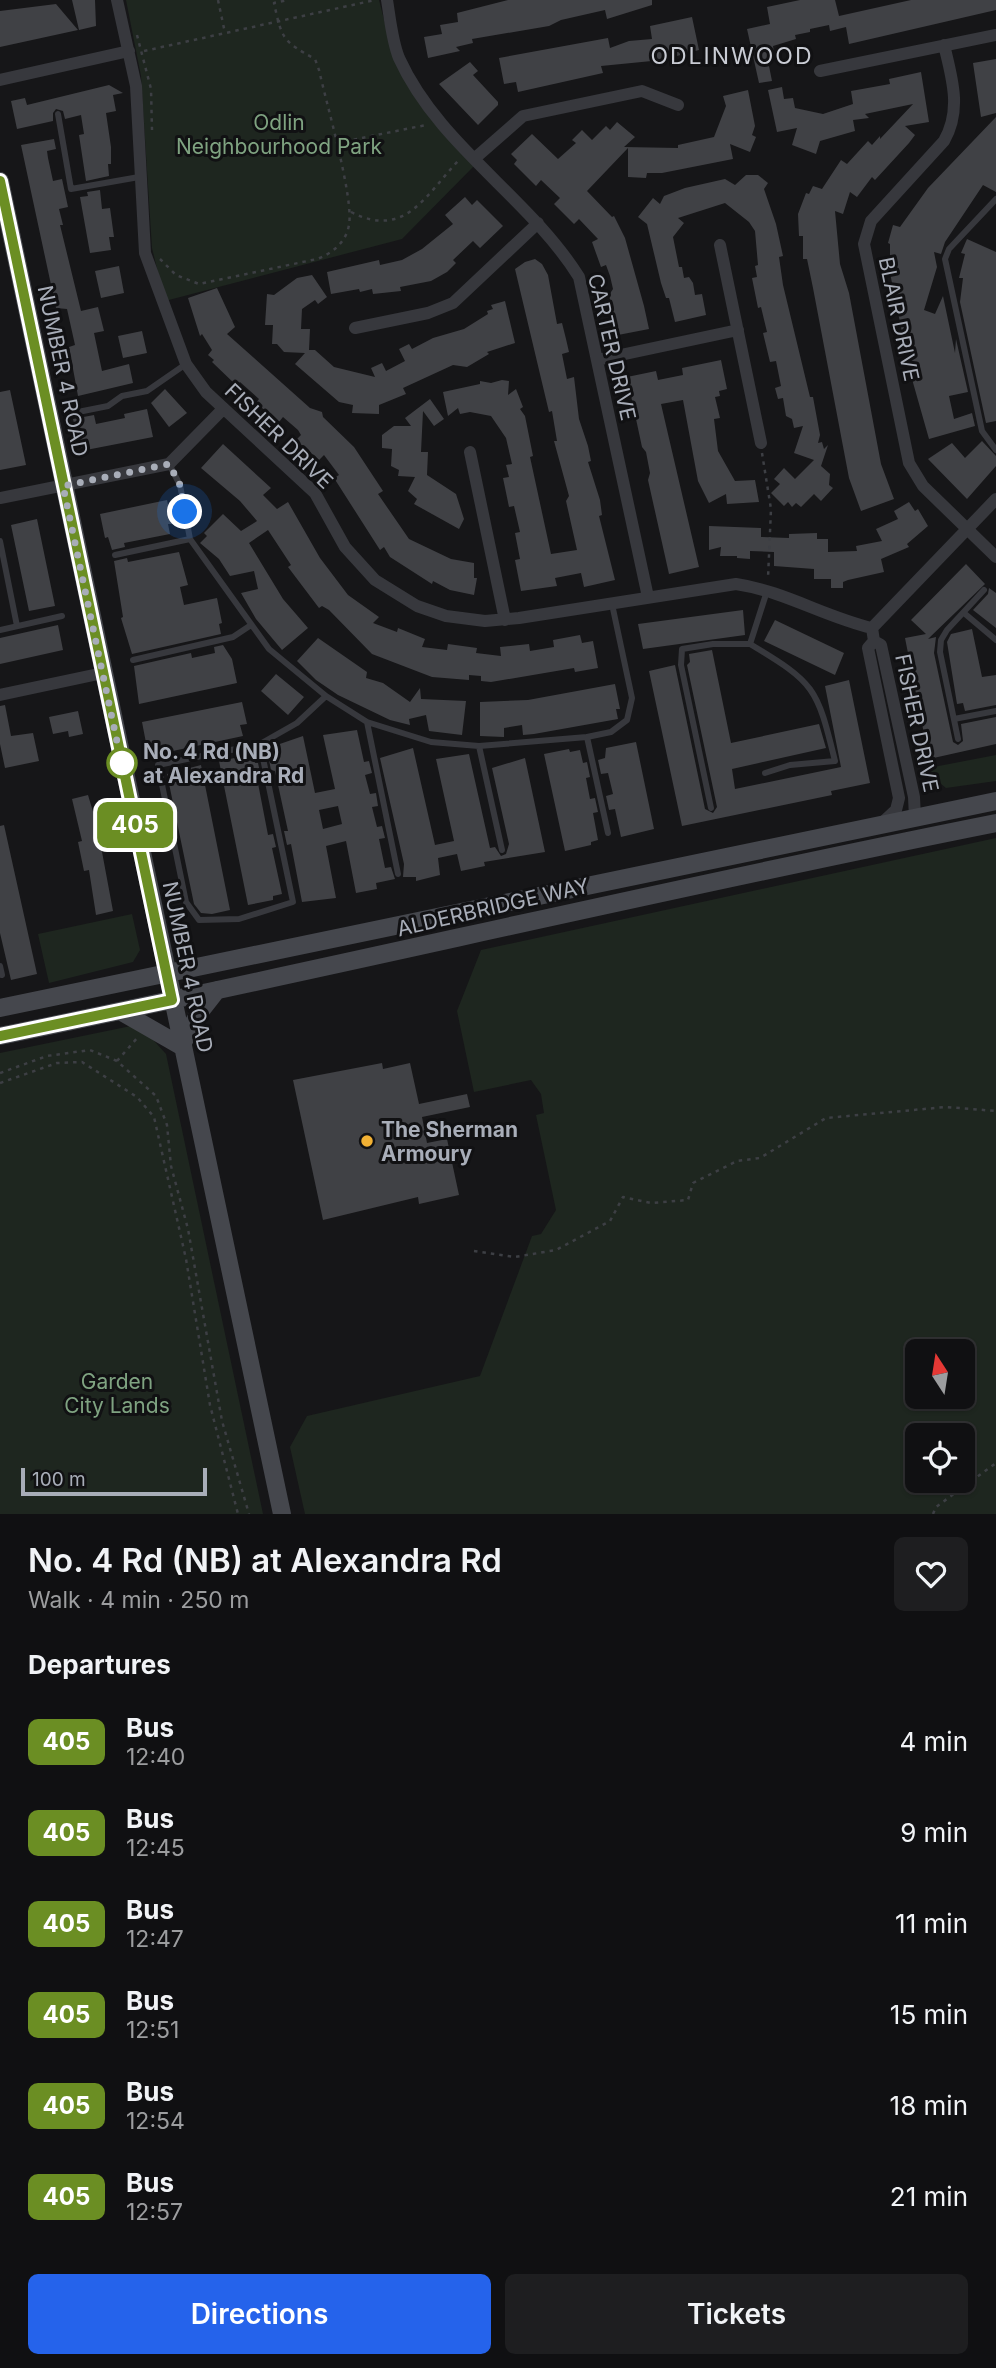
<!DOCTYPE html>
<meta charset="utf-8">
<style>
body{margin:0;font-family:Inter,sans-serif;background:#1e1e20;color:#f1f3f6;height:100vh;display:flex;flex-direction:column;font-size:26px;white-space:nowrap}
*{box-sizing:border-box;margin:0}
p{font-size:23px;color:#9c9d9f}
.icon{flex:none;width:38px;height:38px;fill:none;stroke:currentColor;stroke-width:2;stroke-linecap:round;stroke-linejoin:round}
.map{position:relative;height:1514px;overflow:hidden}
.side{display:flex;flex-direction:column;background:#101012;flex:1}
.side>*{flex:none}
.badge{padding:0 14px;border-radius:10px;font-size:24px;line-height:46px}
.needle{width:46px;rotate:348deg}
.fabs{position:absolute;left:905px;top:1339px;display:grid;gap:14px}
.fabs a{display:grid;place-items:center;width:70px;height:70px;border-radius:10px;background:#101012;box-shadow:0 2px 5px #0004,0 0 0 2px #303032;font-size:35px}
.scale{position:absolute;left:21px;bottom:18px;width:186px;box-sizing:border-box;padding-left:7px;border:4px solid #a8adb8;border-top:0;font-size:19px;line-height:24px;white-space:nowrap;color:#a8adb8;-webkit-text-stroke:5px #111113;paint-order:stroke}
.you{position:absolute;width:35px;height:35px;margin:-18px;border:5px solid #fff;border-radius:50%;background:#1a73e8;box-shadow:0 0 0 10px #1a73e833}
.map>.badge{position:absolute;translate:-50% -50%;box-shadow:0 0 0 4px #fff}
h2{padding:0 28px;font-size:26px;line-height:63px}
.round{display:grid;place-items:center;flex:none;width:74px;height:74px;border-radius:10px;background:#1e1e20}
.overview{display:flex;align-items:center;justify-content:space-between;height:119px;padding:0 28px}
h1{font-size:33px;font-weight:600;line-height:52px}
.primary-button{display:flex;gap:14px;margin-top:auto;padding:14px 28px}
.primary-button a{flex:1;height:80px;border-radius:10px;background:#2563eb;color:#fff;font-size:28px;font-weight:600;line-height:80px;text-align:center}
.primary-button a+a{background:#1e1e20;color:#f1f3f6}
ul{padding:0;list-style:none}
li{display:flex;align-items:center;gap:21px;height:91px;padding:0 28px}
li div{flex:1}
li b{display:block;font-size:26px}
li em{font-style:normal}
li .badge{min-width:77px;font-weight:700;text-align:center}
.map>svg:first-child{display:block}
</style>
<div class="map">
<svg width="996" height="1514" viewBox="0 0 996 1514">
<rect width="100%" height="100%" fill="#161618"/>
<!-- green -->
<path fill="#1e261f" fill-rule="evenodd" d="M126,0h253l14,55 81,111 -72,73 -237,62 -13,-53 -11,-172z
M996,755v26l-50,7 -23,-19z
M996,838v676h-691l-15,-67 17,-31 173,-40 52,-140 9,-2 15,-24 -20,-95 8,-2 -3,-19 -10,-14 -57,12 -17,-81 24,-61zM917,1351h45v45h-45zM917,1435h45v45h-45z
M132,914l8,36 -7,12 -84,21 -11,-49z
M131,1026l15,6 20,22 97,460h-263v-461z"/>
<!-- building -->
<path fill="#404145" fill-rule="evenodd" d="M72,0h23l1,26 -17,4z
M508,0h144v5l-45,14 -2,-9 -44,10 -12,6 -77,13 1,4 -17,4 4,4 -32,7 -4,-21 18,-3 -2,-9 18,-3 -1,-9z
M800,0h35l4,16 72,-16h85v10l-147,34 -3,-17 -16,4 -1,-6 -19,4v3l-15,3 1,4 -23,7 2,13 -7,2 4,20 -13,2 -12,-54 23,-5 -3,-17z
M56,4l22,26 -78,17v-36z
M692,17l7,33 -37,10 -61,6 2,7 -85,19 -2,-10 -12,2 -5,-26 109,-20 2,10 19,-7 23,-2 -2,-13z
M996,59v54l-15,4 -8,-54z
M470,62l8,9 -5,4 25,27v3l-20,20 -39,-41z
M921,72l8,50 -24,4 10,9 -6,8 -34,37 -3,-3 -15,20 -7,-5 -7,22 -8,-3 5,53 9,29 32,171 13,35 -33,12 -12,-33 -36,-190 -6,-29h-4v-23h-4l-1,-22 8,-21 3,1 4,-8 9,3 19,-29 6,4 21,-23 4,4 8,-9v3l33,-35 -48,10 4,4 -16,2 2,11 -35,10 -4,13 -24,-9 5,-17 -20,4 -9,-42 14,-3 2,12 9,-1 2,10 28,6 30,-10 -2,-13 39,-7 -1,-5z
M109,85l14,8 -10,2 3,16 -10,2 5,34v17h-3l1,12 -23,5 -7,-46 5,-1 -3,-19 -16,4 -2,-8 -7,-2 -3,4v8l-36,8 -6,-28 14,-3 2,7z
M748,90l7,36 -3,9 4,2 -6,15 -20,-8 3,15 -71,14h-15l-1,5 -18,-1v-29l-41,43 25,26 2,-1 11,22 19,68 5,23 -31,6 -9,-40 4,-6 -3,-13 -4,-11 -5,2 -9,-25 6,-3 -19,-20 -5,5 -20,-20 6,-6 -19,-18 -5,6 -22,-22 3,-4 -6,-6 21,-20 26,25 18,-16 -4,-3 10,-10 10,10 14,-14 4,4 7,-8 18,15 -11,10 54,1v-3l36,-8 12,-31 -3,-10z
M996,117v75l-13,-7 -38,57 -4,12 -7,-2 3,15 -13,43 11,4 8,-18 12,57 1,-14 12,53 -19,4 5,23 18,-6 3,13 -46,13 -19,-67 -20,-99v-29l-2,-1 5,-18 7,2 28,-39z
M54,139l2,10 -9,2 1,7 5,23 9,-2 6,28 -9,2 4,16h-3l21,86 17,-4 6,24 -10,2 8,38 27,-7 4,19 -55,13 -9,-49 6,-2 -8,-36 -11,-1 -35,-163z
M746,175h12l10,8 -4,6 12,35 7,32 -4,1 4,28 27,112h3l7,38 -2,8 4,-1 2,7 4,-4 -7,21 9,8 -1,11 4,3 -12,13 -7,-7 -13,13 -5,-4 -4,4 -4,-5 -4,4 -13,-13 9,-9 -6,-5 10,-11 11,11 19,-19 -20,-7 9,-27 -9,2 -2,-9 -6,-3 -3,-18 -5,1 -3,-11 6,-2 -5,-25 -6,1 -7,-29 4,-1 -6,-25 -3,1 -6,-30 5,-1 -2,-11 3,-1 -3,-34 -6,-9 -24,-19 -47,15 6,5 -11,14 6,30h3l2,11 5,-1 4,6 2,12 7,-1 4,21 -31,7 -6,-24h-3l-5,-15 -14,-59 -9,-7 15,-19 7,6 4,-8 21,-8 40,-9 10,6z
M100,190l2,19 8,-1 4,29h-5l2,13 -21,3 -10,-56 8,-1 -1,-4z
M465,197l7,8 5,-5 26,26 -23,22 -7,-7 -20,19 3,3 -9,9 -16,9 -31,6 1,4 -28,3 -1,-5 -12,3 -1,-3 -28,5 -4,-22 52,-12 1,5 22,-5 20,-11 31,-25 -8,-9z
M967,239l29,13v169l-10,2 -26,-121 3,-24h-4l6,-24 -4,-1z
M535,259l7,5 6,11 9,49 5,-1 4,16 3,13 -7,2 5,25 7,-2 5,42 9,27 3,15 -3,1 12,38 2,15 -3,1 16,64 -31,7 -3,-14 -26,5 2,8 -36,5 -6,-31 5,-1 -5,-26 5,-1 -6,-26 -5,1 -6,-29 6,-1 -3,-12 6,-1 -6,-26 -15,-22 -21,-4 -10,2 -2,-6 -10,8 -5,-24 37,-8v-3l11,2 11,-3 7,1 -1,14 8,-6 7,18 -3,2 5,7 8,40 -3,1 21,97 26,-4 -11,-49 3,-5 -15,-55h3l-5,-30 -3,1 -34,-143 10,-7z
M119,266l5,27 -23,5 -6,-27z
M312,275l15,22 -9,7 -3,-4 -13,9 -1,20h9l-1,21h6l19,17 41,10 -4,-9 11,-5 4,8 19,-10 -6,-12 10,-5 3,5 21,-11 31,-9 24,-15 -1,-3 6,-2 -2,-4 14,-4 10,42 -28,9 2,2 -22,13 -14,-2 -50,23 3,6 -27,11v9l-27,-1 1,-8 -14,-3 -44,-38 10,-11 -21,-1 -7,-8h-5l1,-19h-8l2,-31 7,1 23,-17z
M217,288l18,39 -8,7 83,74 12,4 1,5 31,30 29,44 -5,3 31,45 42,20 23,4v15h3l-3,17 -24,-5 -17,-9 -1,3 -42,-27 -6,-10 -4,3 -46,-72 5,-3 -15,-20 -5,5 -23,-20 5,-5 -3,-5 -15,-13 -4,5 -23,-19 3,-4 -19,-17 -3,4 -25,-24 2,-2 -6,-5 4,-5 -10,-16 -2,2 -12,-38z
M142,331l5,22 -24,5 -5,-22z
M721,360l6,29 -8,2 1,5 -5,1 5,21 -6,1 4,32 17,30 20,-1 4,22 -32,2 -1,-10 -17,9 -11,-22 -15,-81 -22,4 38,163 -30,7 -21,-94 2,-7 -4,-21 -4,-5 -15,-70 29,-6 2,9 25,-5 -1,-7z
M165,389l22,24 -18,14 -18,-24z
M10,390l16,75 -26,5v-78z
M430,399l14,20 -10,7 -11,-15 -2,41h7l-1,23 29,19 8,25 -5,10 -45,-25 3,-5 -9,-8 7,-14 -17,-1 1,-6 -8,-4 1,-17 -10,-1v-13l12,-9h17l-6,-8z
M147,409l6,28 -67,13 -7,-4 -6,-27 21,-4 2,9 29,-6 -1,-4z
M982,441l14,15v10l-29,33 -39,-40 24,-16 13,15z
M223,444l48,44 -8,7 14,14 11,-7 32,56 28,37 31,22 -6,6 24,9 1,-4 27,11 -3,8 25,3 1,-6 29,4 -1,5 25,3 -1,-9 29,-3 1,7 24,-4 -1,-7 27,-5 2,8 11,-2 5,27 -23,4 -1,-4 -83,14 -10,-1v-5l-12,-1v5l-37,-3 -60,-23 -43,-44 -7,-4 -3,2 -31,-41 3,-2 -23,-35 -19,13 34,56 25,29 -26,22 -26,-31 -15,-26 17,-4 -4,-18 -24,5 -11,-17 -19,-16 7,-7 -3,-3 19,-19 18,17 16,-10 -17,-20 -39,-33z
M167,500l5,24h-4l2,10 -46,9 1,4 -13,3 -4,-13 -3,1 -5,-24z
M909,502l6,9 3,-2 10,17 -21,18 2,3 -28,12 3,13 -36,8 -5,2v6h-12v-9h-17v-10l-40,-3v-14l-24,-1v8l-13,-1v-2h-17l1,-9 -12,3v-24l52,2v9l28,1v-4l28,-1v6h11v13l29,-1 -1,-5 26,-5 -6,-12 22,-10 -4,-8z
M37,519l18,87 -26,5 -18,-86z
M179,552l9,33 -8,2 4,18 33,-7 5,25 -3,1 2,10 -89,20 -11,-36 2,-1 -9,-56 13,-3 1,4z
M966,564l19,20 -57,55 8,-2 -2,16 19,89 5,3 5,-4 -2,-17 35,-7v27l-67,15 -24,-121 21,-4 -15,-14z
M989,588l7,5v35l-23,-18 15,-16z
M743,610l2,25 -102,14 -5,-25z
M775,620l69,33 -9,22 -71,-34z
M58,625l5,25 -63,14v-26z
M972,629l10,48 14,-2v30l-31,6 -2,-8 -6,1 -10,-62 4,-8z
M318,638l49,34 -1,6 17,5 27,19 10,-14 1,11 45,2 -4,34 -33,-4 -3,-16 -17,4 1,6 -20,-5 -52,-25 -22,-15 -19,-19z
M223,645l9,14 5,24 -98,21 -5,-38 57,-13 1,5 23,-5 -1,-6z
M712,650l19,93 88,-19 7,24 -94,21 3,20 106,-22 -16,-81 24,-6 21,103 -39,8 1,4 -150,31 -33,-155 26,-6 30,144 8,4 4,-6 -30,-142 3,-3 -1,-8z
M276,674l28,23 -16,18 -27,-24z
M615,684l5,25h-4l2,10 -84,15 -11,1 -1,-10 -18,3v9l-24,-1v-34l48,-2z
M242,702l5,22 -7,1 3,11 -89,19 -2,-8 -5,1 -5,-26z
M5,705l6,31 22,-3 6,28 -34,7 -5,-24v-38z
M78,711l5,23 -14,3 -1,-6 -15,3 -4,-17z
M357,730l7,32 5,-1 3,12 -7,2 5,19 6,-1 2,13 -6,1 5,20 5,-1 3,12 -6,1 6,29 6,-1 4,12 -19,4 1,6 -21,4 -10,-52 -20,5 10,52 -34,4 -11,-58 -4,1 -3,-14h4l-13,-60 -4,-1 -2,-10 4,-1 -2,-12 32,-11 12,57 20,-4 -12,-54zM338,806l4,18 -19,5 -4,-19z
M636,742l18,87 -33,8 -6,-28 -6,1 -3,-14 7,-2 -5,-21 -7,1 -3,-14 7,-2 1,-10z
M413,748l22,97 19,-4 -18,-82 33,-5 21,94 5,-1 6,9 5,-2 3,-10 -17,-76 33,-10 20,94 -61,10 1,4 -24,5 -4,-17 -19,4 2,17 -24,6v-4h-13l1,-13 -24,-106z
M569,749l1,3 10,-2 3,13 4,-1 3,15 -4,1 4,21 5,-1 3,14 -5,1 5,27 -7,2v3l-26,6 -21,-97z
M240,757l1,5 13,-2 1,3h3l2,9 -4,1 12,62 5,-1 3,13 -4,1 10,46 -9,2v4l-25,5 -29,-144z
M201,765l29,145 -18,4 -11,-1 -7,-9 -27,-130z
M88,795l9,30 16,86 -17,4 -7,-45 -5,1 -6,-29 4,-1 -10,-42z
M4,825l33,149 -26,6 -11,-47v-107z
M382,1063l1,6 27,-6 9,41 48,-10 3,13 -48,10 5,26 20,-4 12,56 -40,9 -1,-7 -95,23 -30,-140z"/>
<g fill="none" stroke-linecap="round" stroke-linejoin="round">
<!-- path -->
<path stroke="#3d3f44" stroke-width="2.5" stroke-dasharray="3.5 5" stroke-linecap="butt" d="M218,0l7,33
M137,35l14,54 1,41
M144,51l231,-51
M337,143l89,-18
M351,212c55,28 75,-18 109,-53
M160,259l16,16 23,9 118,-25c16,-6 29,-17 32,-34 5,-27 -23,-123 -30,-155l-4,-11c-32,-18 -33,-19 -41,-56l14,-3
M762,453l9,56 -3,69
M117,1061l21,-24
M0,1073l47,-17 43,-6 27,11 39,35 11,29 4,41 17,63 34,192 27,93
M0,1083l57,-20 25,-1 55,35 17,20 32,142 24,146 28,109
M474,1251l41,6 41,-7 54,-29 13,-24 28,6 37,-3 5,-17 44,-22 23,-3 66,-40 120,-11 50,4
M933,1514l3,-7 60,-44"/>
<!-- lane -->
<path stroke="#37383d" stroke-width="6" d="M58,114l13,75 68,-12
M996,199l-47,50 -4,10 37,172 14,19
M73,413l35,-7 14,-10 25,-5 39,-27
M169,464l11,21 10,54 79,110 57,47 41,26 64,20 48,4 108,-9 24,-5 16,-12 5,-22 -20,-94
M0,541l17,85
M115,555l75,-16
M964,613l32,27
M0,630l62,-14
M750,644c65,39 67,43 85,117l-45,4 -25,8
M133,660l100,-23 18,-12
M954,719l42,-8
M367,722l31,152
M587,737l21,96
M958,739l-18,-87 1,-12 6,-10 37,-40
M260,744l33,158 -54,17 -40,1 -13,-18 -28,-137 102,-21 37,-21 29,-27
M479,746l23,104
M711,808l-30,-143 1,-16 31,-5h37l17,-53
M0,966l2,9"/>
<!-- street -->
<path stroke="#37383d" stroke-width="12" d="M117,0l19,86 9,167 41,111 20,28 109,101 30,54 30,33 42,26 29,10 39,5 34,-3 217,-34c48,7 89,33 136,44l2,13 -6,7 31,150 -3,12 -15,14
M387,0c3,18 5,41 12,58 40,88 130,139 180,219l69,320
M944,45c8,33 18,65 0,96l-73,80 -7,23 45,219 14,23 73,71
M820,71l176,-36
M0,80l129,-29
M474,159l49,-43 119,-25 36,14
M720,245l41,198
M355,328l73,-15 25,-10 85,-80
M597,360l141,-30
M470,452l35,168
M0,498l169,-34 54,-55
M872,628l124,-129
M874,641l7,4 33,152 1,21
M0,695l103,-22"/>
<!-- secondary -->
<path stroke="#45474d" stroke-width="18" d="M0,181l282,1333
M0,1008l996,-207
M120,1011l61,35
M0,1036c333,-68 663,-147 996,-213
M181,1046l18,-33 18,-23"/>
</g>
<g fill="none" stroke-linecap="round" stroke-linejoin="round">
<defs>
<path id="line" d="M0,181l172,819 -172,36"/>
</defs>
<!-- line casing -->
<use href="#line" stroke="#fff" stroke-width="16"/>
<!-- line -->
<use href="#line" stroke="#6b8e23" stroke-width="10"/>
<!-- walk -->
<path stroke="#a8adb8" stroke-width="7" stroke-dasharray="0 12.6" d="M122,763l1,7 -60,-284 106,-22 11,21 5,27"/>
</g>
<!-- markers -->
<circle fill="#fff" stroke="#6b8e23" stroke-width="3.5" cx="122" cy="763" r="14"/>
<circle fill="#f2b134" stroke="#111113" stroke-width="2.5" cx="367" cy="1141" r="7"/>
<g text-anchor="middle" dominant-baseline="central" stroke-width="6" stroke-linejoin="round" paint-order="stroke">
<!-- park labels -->
<g font-size="21" fill="#7fa381" stroke="#111113">
<text x="279" y="122">Odlin<tspan x="279" dy="24">Neighbourhood Park</tspan></text>
<text x="117" y="1381">Garden<tspan x="117" dy="24">City Lands</tspan></text>
</g>
<!-- street labels -->
<g font-size="21" fill="#a8adb8" stroke="#111113">
<text transform="translate(899 319) rotate(78)">BLAIR DRIVE</text>
<text transform="translate(612 347) rotate(77)">CARTER DRIVE</text>
<text transform="translate(63 371) rotate(78)">NUMBER 4 ROAD</text>
<text transform="translate(279 436) rotate(44)">FISHER DRIVE</text>
<text transform="translate(917 723) rotate(78)">FISHER DRIVE</text>
<text transform="translate(493 907) rotate(-13)">ALDERBRIDGE WAY</text>
<text transform="translate(188 967) rotate(78)">NUMBER 4 ROAD</text>
</g>
<!-- stop labels -->
<g font-size="21" font-weight="bold" fill="#a8adb8" stroke="#111113" text-anchor="start">
<text x="143" y="751">No. 4 Rd (NB)<tspan x="143" dy="24">at Alexandra Rd</tspan></text>
</g>
<!-- poi labels -->
<g font-size="21" font-weight="bold" fill="#a8adb8" stroke="#111113" text-anchor="start">
<text x="381" y="1129">The Sherman<tspan x="381" dy="24">Armoury</tspan></text>
</g>
<!-- neighbourhood labels -->
<g font-size="23" letter-spacing="2" fill="#c9ccd4" stroke="#111113">
<text x="732" y="56">ODLINWOOD</text>
</g>
</g>
</svg>
<div class="fabs">
<a><svg class="needle" viewBox="-14 -14 28 28"><path d="M0-13l5 13h-10z" fill="#e53935"/><path d="M0 13l5-13h-10z" fill="#9c9d9f"/></svg></a>
<a><svg class="icon" aria-label="locate" viewBox="0 0 24 24"><circle cx="12" cy="12" r="6"/><path d="M12 2v4M12 18v4M2 12h4M18 12h4"/></svg></a>
</div>
<div class="scale">100 m</div>
<div class="you" style="left:185px;top:512px"></div>
<b class="badge" style="left:135px;top:825px;background:#6b8e23;color:#fff">405</b>
</div>
<section class="side">
<div class="overview"><div><h1>No. 4 Rd (NB) at Alexandra Rd</h1><p>Walk · 4 min · 250 m</p></div><a class="round"><svg class="icon" aria-label="heart" viewBox="0 0 24 24"><path d="M12 20l-8-8c-3-5 5-10 8-4 3-6 11-1 8 4z"/></svg></a></div>
<h2>Departures</h2>
<ul>
<li><span class="badge" style="background:#6b8e23;color:#fff">405</span><div><b>Bus</b><p>12:40</p></div><em>4 min</em></li>
<li><span class="badge" style="background:#6b8e23;color:#fff">405</span><div><b>Bus</b><p>12:45</p></div><em>9 min</em></li>
<li><span class="badge" style="background:#6b8e23;color:#fff">405</span><div><b>Bus</b><p>12:47</p></div><em>11 min</em></li>
<li><span class="badge" style="background:#6b8e23;color:#fff">405</span><div><b>Bus</b><p>12:51</p></div><em>15 min</em></li>
<li><span class="badge" style="background:#6b8e23;color:#fff">405</span><div><b>Bus</b><p>12:54</p></div><em>18 min</em></li>
<li><span class="badge" style="background:#6b8e23;color:#fff">405</span><div><b>Bus</b><p>12:57</p></div><em>21 min</em></li>
</ul>
<div class="primary-button"><a>Directions</a><a>Tickets</a></div>
</section>
